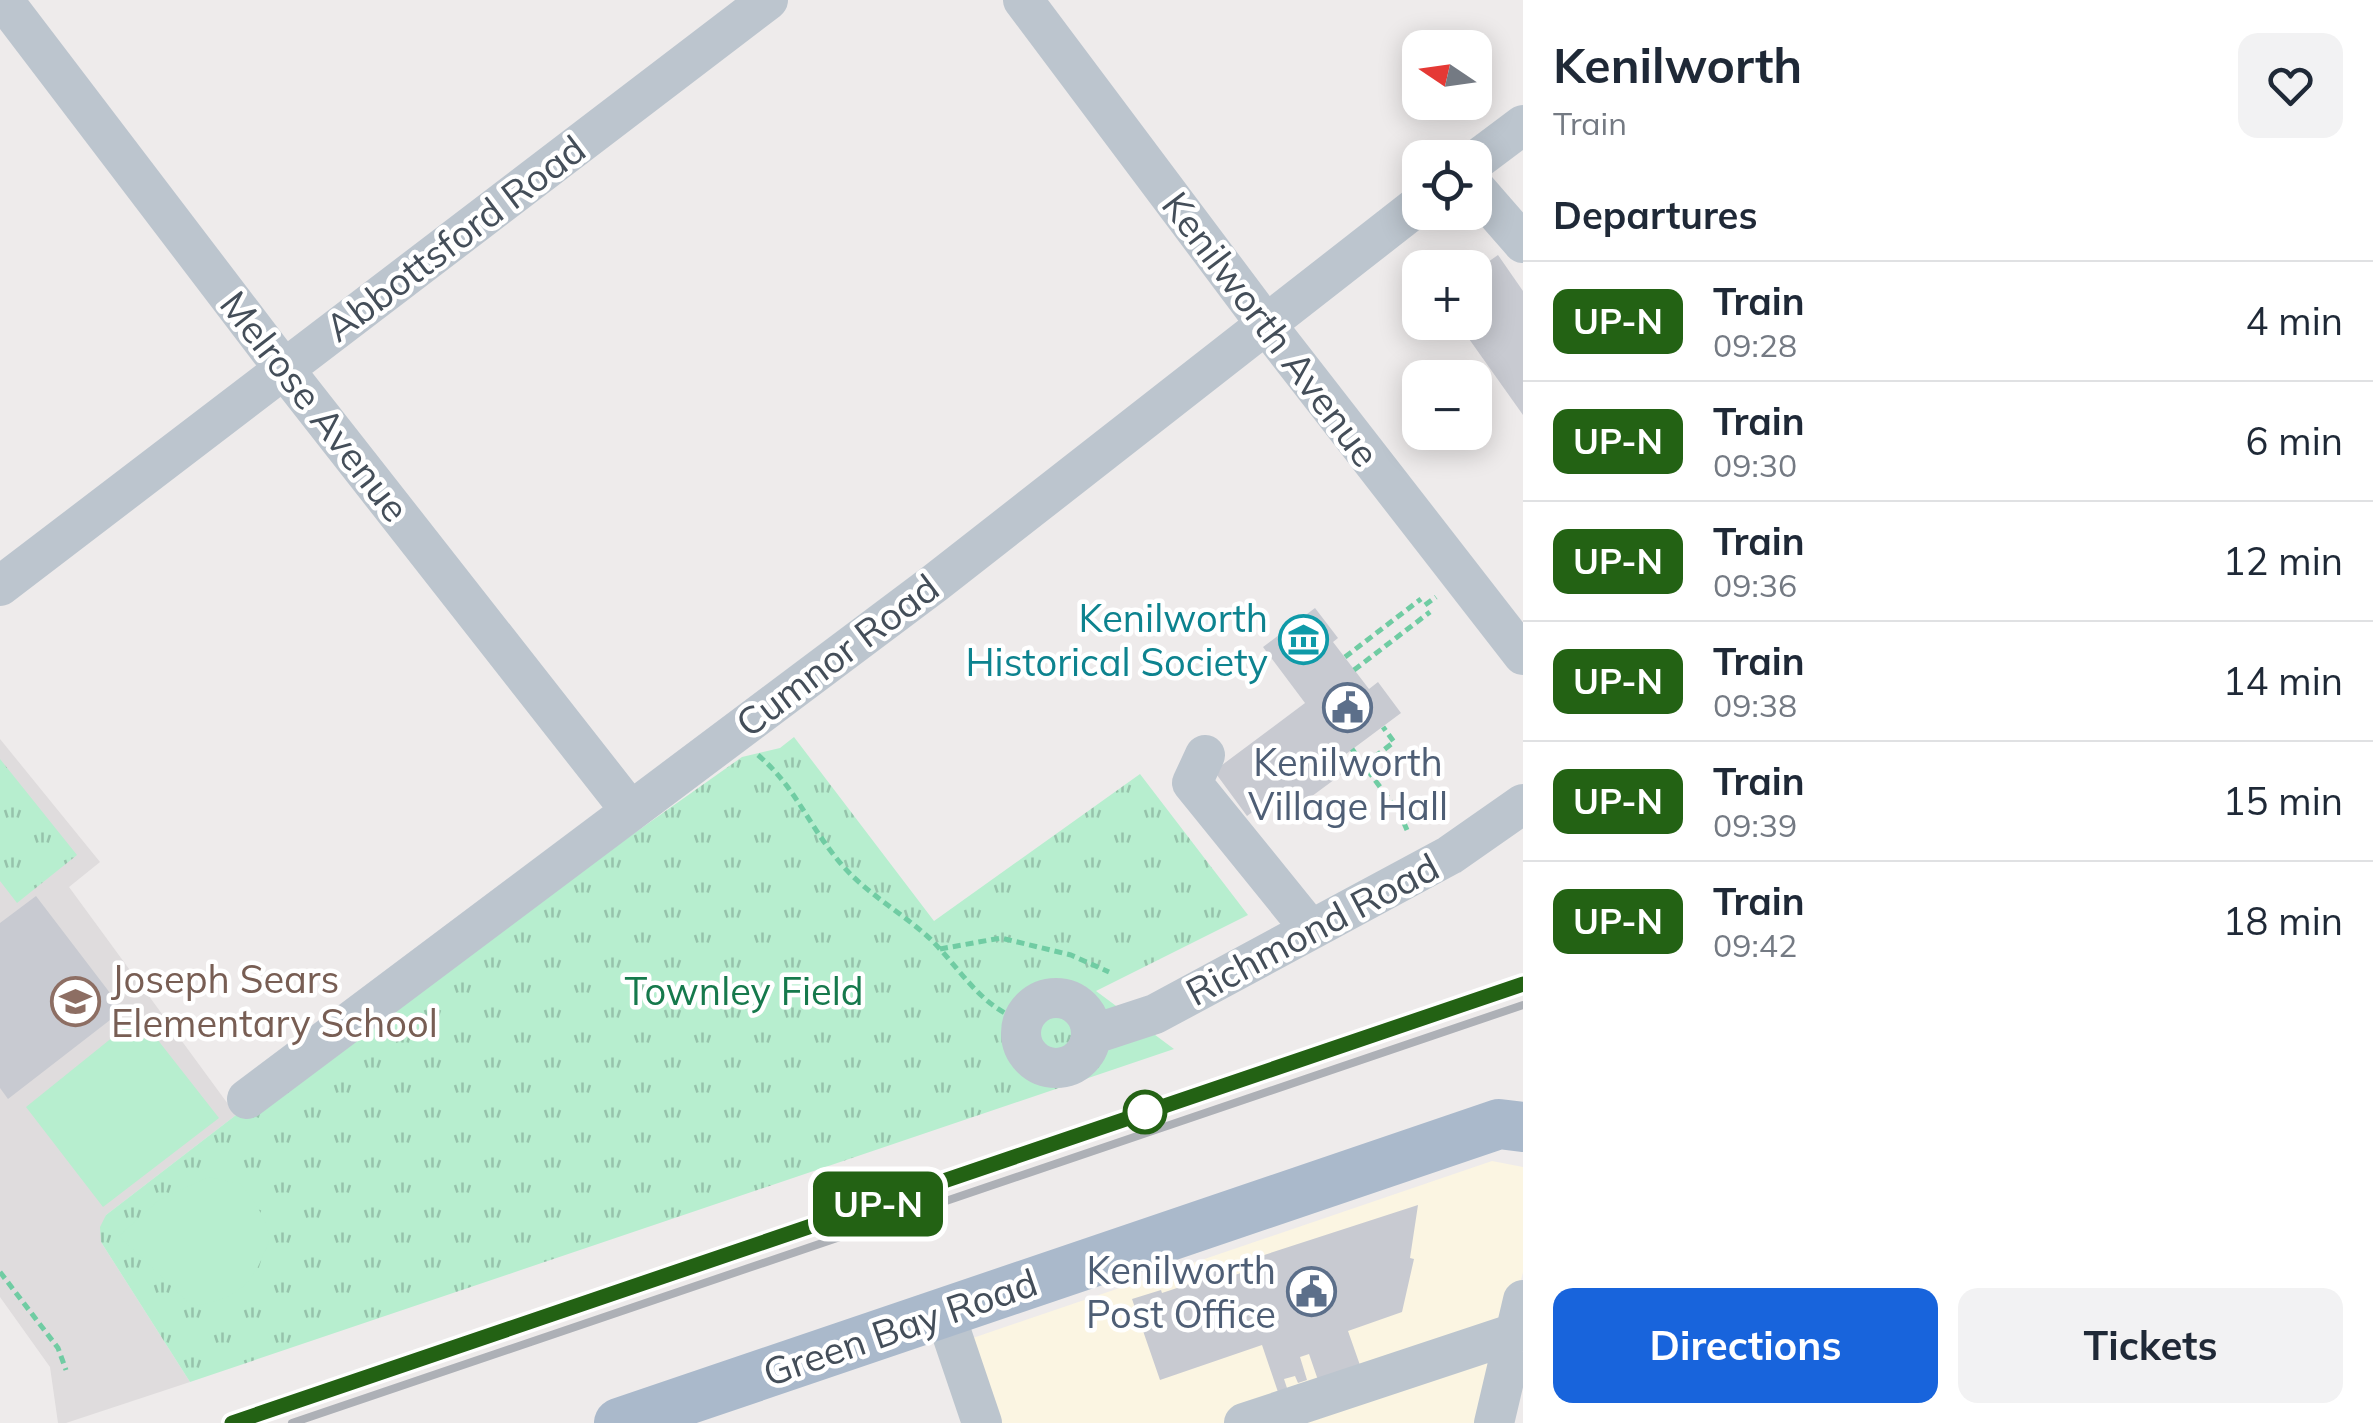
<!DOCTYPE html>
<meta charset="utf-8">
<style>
body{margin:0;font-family:Mulish,sans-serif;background:#f2f2f3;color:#1f2937;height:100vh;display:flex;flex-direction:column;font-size:38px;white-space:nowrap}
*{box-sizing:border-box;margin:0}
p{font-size:32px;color:#747a83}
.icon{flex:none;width:55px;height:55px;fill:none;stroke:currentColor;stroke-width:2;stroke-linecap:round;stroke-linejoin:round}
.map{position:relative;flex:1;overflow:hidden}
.sheet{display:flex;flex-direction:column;background:#fff;width:850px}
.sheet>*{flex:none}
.badge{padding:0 20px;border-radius:15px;font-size:35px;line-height:65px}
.needle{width:65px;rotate:283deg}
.buttons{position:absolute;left:1402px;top:30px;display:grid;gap:20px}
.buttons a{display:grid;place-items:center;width:90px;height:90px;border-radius:20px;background:#fff;box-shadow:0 5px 25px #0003;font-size:50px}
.map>.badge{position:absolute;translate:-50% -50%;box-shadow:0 0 0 5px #fff}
h2{padding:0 30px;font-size:38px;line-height:90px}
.round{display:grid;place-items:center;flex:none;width:105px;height:105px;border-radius:20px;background:#f2f2f3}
.head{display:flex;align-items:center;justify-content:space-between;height:170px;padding:0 30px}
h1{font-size:48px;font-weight:700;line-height:75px}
.cta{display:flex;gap:20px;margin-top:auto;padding:20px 30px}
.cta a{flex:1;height:115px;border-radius:20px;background:#1864dc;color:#fff;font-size:40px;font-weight:700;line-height:115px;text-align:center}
.cta a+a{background:#f2f2f3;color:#1f2937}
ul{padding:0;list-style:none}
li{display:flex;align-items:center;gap:30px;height:120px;padding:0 30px;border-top:2px solid #e0e1e3}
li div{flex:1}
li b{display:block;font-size:38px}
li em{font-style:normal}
li .badge{min-width:110px;font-weight:700;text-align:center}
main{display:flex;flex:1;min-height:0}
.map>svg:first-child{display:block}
</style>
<main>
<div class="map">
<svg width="1523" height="1423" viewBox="0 0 1523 1423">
<defs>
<pattern id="grass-tufts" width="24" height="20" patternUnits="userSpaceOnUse" patternTransform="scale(2.5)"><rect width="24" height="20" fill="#b7eecf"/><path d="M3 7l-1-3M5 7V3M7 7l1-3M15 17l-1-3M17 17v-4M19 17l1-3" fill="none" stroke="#96c3ab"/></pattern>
</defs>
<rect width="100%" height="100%" fill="#eeebeb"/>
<!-- commercial -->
<path fill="#fbf5e2" d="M1492,1161l31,6v105l-37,151h-494l-25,-83z"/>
<!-- education -->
<path fill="#dfdcdd" d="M0,739l100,123 -31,25 167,228 -130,100 -5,27 89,140 -124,41h-8l-8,-56 -50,-70z"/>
<!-- grass -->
<path fill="url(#grass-tufts)" d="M794,737l140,184 206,-147 108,141 -152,76 78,58 -984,333 -89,-140 -1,-15 6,-12 130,-100 506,-358 38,-9z
M0,759l77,96 -60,48 -17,-22z"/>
<!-- pitch -->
<path fill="#b7eecf" d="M139,1016l80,102 -116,89 -77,-100z
M209,1177l32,7c11,14 28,37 28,56 0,5 -4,10 -6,15 -12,34 -36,47 -71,51l-73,-70 40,-36z"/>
<!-- building -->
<path fill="#c8cad1" d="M1498,255l25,36v124l-66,-93h18v-51z
M1315,608l23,30 -5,4 36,47 9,-7 23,31 -59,44 8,11 -46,34 -7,-8 -20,15 -7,-10 -23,17 -33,-45 91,-68 -42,-56z
M36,896l87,114 -115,89 -8,-11v-165z
M1418,1205l-8,53 4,1 -12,53 -54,19 13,37 -42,15 -10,-29 -9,3 7,23 -9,3 -3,-7 -11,3 3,9 -9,4 -16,-47 -102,35 -28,-81 29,-9 1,3 48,-16v-4l18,-7 4,10 26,-9 -3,-9z"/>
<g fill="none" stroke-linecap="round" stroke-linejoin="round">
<!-- path -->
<path stroke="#70cca3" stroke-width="5" stroke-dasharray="8 5" stroke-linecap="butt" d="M1425,605l11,-8
M1345,657l76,-58
M1354,670l76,-58
M1352,749l48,65 7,16
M758,755c36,31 47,63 75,99 26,35 61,53 93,81 33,30 53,73 98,86
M1364,765l30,-23 -11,-15
M940,949l61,-11 70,17 38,17
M0,1272l58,76 8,22"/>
<!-- minor -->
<path stroke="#bcc5ce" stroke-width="40" d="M3,0l281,369 346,441
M1023,0l242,323 258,332
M1475,161l48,-36
M1475,188l48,55
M0,586l768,-586
M1205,755l-13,28 119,147
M1021 1033a35 35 0 1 1 70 0a35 35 0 1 1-70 0Z
M1091,1035l64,-21 295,-159 73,-51
M247,1099l688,-516 485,-379
M944,1311l38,112
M1244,1423l271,-90
M1494,1423l29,-123"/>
<!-- major -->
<path stroke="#aab9cb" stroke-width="50" d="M619,1423l880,-299 24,3"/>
<!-- rail -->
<path stroke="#adb0b6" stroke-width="8" d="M232,1423l1291,-439
M292,1423l1231,-418"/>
</g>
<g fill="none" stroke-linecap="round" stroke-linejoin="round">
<defs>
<path id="line" d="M232,1423l1291,-439"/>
</defs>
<!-- line casing -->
<use href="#line" stroke="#fff" stroke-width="22"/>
<!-- line -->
<use href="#line" stroke="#236214" stroke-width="15"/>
</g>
<!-- icons -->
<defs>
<symbol id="museum-ring" viewBox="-11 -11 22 22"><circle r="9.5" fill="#fff" stroke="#0f9aa8" stroke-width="1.5"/><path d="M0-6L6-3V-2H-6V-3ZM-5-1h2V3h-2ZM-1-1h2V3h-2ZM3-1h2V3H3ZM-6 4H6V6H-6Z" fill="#0f9aa8"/></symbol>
<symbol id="civic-ring" viewBox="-11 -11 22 22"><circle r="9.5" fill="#fff" stroke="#5c6f8a" stroke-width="1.5"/><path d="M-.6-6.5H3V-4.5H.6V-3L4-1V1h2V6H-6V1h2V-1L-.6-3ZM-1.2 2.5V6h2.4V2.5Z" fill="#5c6f8a"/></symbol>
<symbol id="school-ring" viewBox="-11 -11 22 22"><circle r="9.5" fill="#fff" stroke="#8d6e63" stroke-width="1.5"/><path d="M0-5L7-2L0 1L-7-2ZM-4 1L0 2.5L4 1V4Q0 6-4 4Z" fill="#8d6e63"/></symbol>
</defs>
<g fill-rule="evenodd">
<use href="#museum-ring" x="1276" y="612" width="55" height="55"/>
<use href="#civic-ring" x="1320" y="680" width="55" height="55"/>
<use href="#school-ring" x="48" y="974" width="55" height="55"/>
<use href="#civic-ring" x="1284" y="1264" width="55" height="55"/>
</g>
<!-- markers -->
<circle fill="#fff" stroke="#236214" stroke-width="5" cx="1145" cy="1112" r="20"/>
<g text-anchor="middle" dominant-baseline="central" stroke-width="9" stroke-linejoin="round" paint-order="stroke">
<!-- street labels -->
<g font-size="38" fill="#444e59" stroke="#fff">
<text transform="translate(455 238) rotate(-37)">Abbottsford Road</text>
<text transform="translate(1271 329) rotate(53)">Kenilworth Avenue</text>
<text transform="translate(315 406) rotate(52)">Melrose Avenue</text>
<text transform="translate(837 655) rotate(-37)">Cumnor Road</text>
<text transform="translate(1312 929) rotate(-28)">Richmond Road</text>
<text transform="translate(900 1327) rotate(-19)">Green Bay Road</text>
</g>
<!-- culture labels -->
<g font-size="38" fill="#0d838f" stroke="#fff" text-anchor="end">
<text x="1268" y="618">Kenilworth<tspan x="1268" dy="44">Historical Society</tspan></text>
</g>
<!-- service labels -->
<g font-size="38" fill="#4e5e75" stroke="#fff">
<text x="1348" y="762">Kenilworth<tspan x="1348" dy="44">Village Hall</tspan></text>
<text x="1276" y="1270" text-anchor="end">Kenilworth<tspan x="1276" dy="44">Post Office</tspan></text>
</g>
<!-- education labels -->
<g font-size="38" fill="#785e54" stroke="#fff" text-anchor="start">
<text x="111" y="979">Joseph Sears<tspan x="111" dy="44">Elementary School</tspan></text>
</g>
<!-- park labels -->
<g font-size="38" fill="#16794c" stroke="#fff">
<text x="744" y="991">Townley Field</text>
</g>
</g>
</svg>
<div class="buttons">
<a><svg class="needle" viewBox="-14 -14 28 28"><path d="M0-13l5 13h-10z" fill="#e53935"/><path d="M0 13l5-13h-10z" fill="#747a83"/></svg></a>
<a><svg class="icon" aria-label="locate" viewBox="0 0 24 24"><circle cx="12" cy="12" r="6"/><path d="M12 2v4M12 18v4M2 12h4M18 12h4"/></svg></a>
<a>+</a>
<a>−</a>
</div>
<b class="badge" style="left:878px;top:1204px;background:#236214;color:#fff">UP-N</b>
</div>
<section class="sheet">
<div class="head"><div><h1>Kenilworth</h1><p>Train</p></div><a class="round"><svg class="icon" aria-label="heart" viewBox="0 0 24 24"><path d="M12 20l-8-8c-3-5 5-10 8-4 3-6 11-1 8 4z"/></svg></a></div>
<h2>Departures</h2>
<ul>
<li><span class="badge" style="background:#236214;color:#fff">UP-N</span><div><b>Train</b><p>09:28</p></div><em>4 min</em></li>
<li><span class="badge" style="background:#236214;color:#fff">UP-N</span><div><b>Train</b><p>09:30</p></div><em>6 min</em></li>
<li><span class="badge" style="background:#236214;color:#fff">UP-N</span><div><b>Train</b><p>09:36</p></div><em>12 min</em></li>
<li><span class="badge" style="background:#236214;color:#fff">UP-N</span><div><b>Train</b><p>09:38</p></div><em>14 min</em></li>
<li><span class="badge" style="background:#236214;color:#fff">UP-N</span><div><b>Train</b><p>09:39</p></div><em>15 min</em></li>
<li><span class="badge" style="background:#236214;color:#fff">UP-N</span><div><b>Train</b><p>09:42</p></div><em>18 min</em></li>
</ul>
<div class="cta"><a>Directions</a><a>Tickets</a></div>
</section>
</main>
